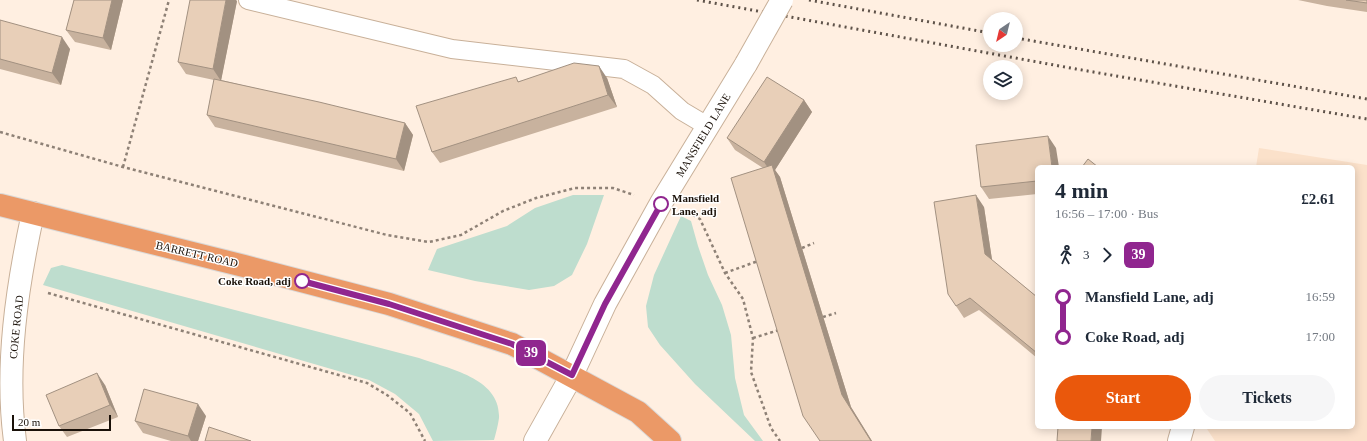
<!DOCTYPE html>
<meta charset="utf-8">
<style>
body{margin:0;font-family:"Times New Roman",serif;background:#f6f6f7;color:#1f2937;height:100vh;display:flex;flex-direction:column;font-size:15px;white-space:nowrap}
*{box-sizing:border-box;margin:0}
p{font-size:13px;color:#747a83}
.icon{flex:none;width:22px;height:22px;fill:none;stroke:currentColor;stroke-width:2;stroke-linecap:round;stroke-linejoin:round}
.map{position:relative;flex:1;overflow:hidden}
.sheet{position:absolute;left:1035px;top:165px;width:320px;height:264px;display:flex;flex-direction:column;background:#fff;border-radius:6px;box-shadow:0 2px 10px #0003}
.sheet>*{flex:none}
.badge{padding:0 8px;border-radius:6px;font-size:14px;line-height:26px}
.needle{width:26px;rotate:215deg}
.fabs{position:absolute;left:983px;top:12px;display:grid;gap:8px}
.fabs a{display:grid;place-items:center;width:40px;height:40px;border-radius:50%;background:#fff;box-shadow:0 2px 10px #0003;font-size:20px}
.scale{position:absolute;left:12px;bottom:10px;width:99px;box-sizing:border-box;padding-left:4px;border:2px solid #1a1109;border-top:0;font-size:11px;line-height:14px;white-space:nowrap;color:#1a1109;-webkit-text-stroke:3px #fff;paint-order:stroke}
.map>.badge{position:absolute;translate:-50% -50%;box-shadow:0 0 0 2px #fff}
.legs{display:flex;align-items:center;gap:6px;height:44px;padding:0 20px;font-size:13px}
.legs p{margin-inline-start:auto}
.head{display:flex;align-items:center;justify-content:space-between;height:68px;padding:0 20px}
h1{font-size:22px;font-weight:600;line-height:30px}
.primary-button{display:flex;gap:8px;margin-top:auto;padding:8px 20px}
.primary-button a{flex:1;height:46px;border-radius:24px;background:#ea580c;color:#fff;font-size:16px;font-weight:600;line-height:46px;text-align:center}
.primary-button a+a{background:#f6f6f7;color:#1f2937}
ul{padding:0 20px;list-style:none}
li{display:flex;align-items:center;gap:14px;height:40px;font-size:15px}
li i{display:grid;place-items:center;width:6px;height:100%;margin:0 5px;background:currentColor}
li i::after{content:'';width:10px;height:10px;margin:-5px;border:3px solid;border-radius:50%;background:#fff}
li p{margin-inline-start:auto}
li:first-child i{background:linear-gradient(#0000 50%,currentColor 0)}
li:last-child i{background:linear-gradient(currentColor 50%,#0000 0)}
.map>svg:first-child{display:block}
</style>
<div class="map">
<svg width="1367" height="441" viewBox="0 0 1367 441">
<rect width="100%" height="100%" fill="#ffefe1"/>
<!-- built -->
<path fill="#fbe1ca" d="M1259,148l108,17v276h-152l-8,-12 1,-2h145v-260h-97z"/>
<!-- green -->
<path fill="#beddce" d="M573,195h31l-17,49 -15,31 -18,11 -25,4 -54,-9 -47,-11 9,-21 70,-23 28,-18z
M681,216l10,5 7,25 10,29 14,30 9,30 4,43 9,37 19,26h-8l-60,-57 -35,-39 -12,-18 -2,-21 8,-31z
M62,265l357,93c30,11 82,20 80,60 -1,7 -3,15 -5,22l-61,1 -14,-27 -24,-20 -26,-14 -326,-95 8,-17z"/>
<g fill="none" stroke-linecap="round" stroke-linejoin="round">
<defs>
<path id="lane" d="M248,0l204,49 172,20 29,16 29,26 27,16"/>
<path id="street" d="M15,441c-10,-75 2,-154 18,-228
M535,441l37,-66 33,-71 56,-101 85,-139
M1179,441l4,-14"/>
<path id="highway" d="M0,205l244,61 145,38 123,40 126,68 32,29"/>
</defs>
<!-- lane casing -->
<use href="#lane" stroke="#c8b099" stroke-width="20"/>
<!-- street casing -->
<use href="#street" stroke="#c8b099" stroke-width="24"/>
<!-- highway casing -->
<use href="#highway" stroke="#dad9d8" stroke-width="24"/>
<!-- path -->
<path stroke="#8e8176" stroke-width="2.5" stroke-dasharray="3 3" stroke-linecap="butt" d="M0,132l123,35 264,68 42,7 32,-7 42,-24 33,-13 39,-10h38l21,7
M123,167l46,-167
M688,212l12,7 25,54 18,26 10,39 -2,34 20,56 9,13
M802,248l12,-5
M725,273l33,-12
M48,293l319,90 20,12 23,18 15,28
M823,317l13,-4
M753,338l26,-8"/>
<!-- lane -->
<use href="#lane" stroke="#fff" stroke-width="18"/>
<!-- street -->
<use href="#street" stroke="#fff" stroke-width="22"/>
<!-- highway -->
<use href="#highway" stroke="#eb9967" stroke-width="22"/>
<!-- rail -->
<path stroke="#5f534a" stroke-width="3" stroke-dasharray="2 4" stroke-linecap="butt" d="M697,0l379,69 291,50
M809,0l181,33
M1016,38l351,61"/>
<defs>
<path id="street-bridge" d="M746,64l36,-64"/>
</defs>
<!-- street-bridge casing -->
<use href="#street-bridge" stroke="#c8b099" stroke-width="24" stroke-linecap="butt"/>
<!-- street-bridge -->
<use href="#street-bridge" stroke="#fff" stroke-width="22"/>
</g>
<!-- wall -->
<path fill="#c8b29e" d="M74,0h49l-12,50 -36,-8 -9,-12z
M1298,0h69v12l-40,-6z
M237,1l-16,79 184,43 8,12 -9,36 -189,-44 -8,-12 7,-35 -28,-6 -8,-12z
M0,20l70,29 -9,36 -61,-16z
M607,78l10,29 -177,56 -8,-11 87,-71z
M804,100l8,12 -37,58 5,7 71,230 21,34h-52l-57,-273 -28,-18 -8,-12z
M1056,148l-19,19v27l-48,5 -8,-12z
M984,207l8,53 45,37v61l-58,-48 -15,8 -8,-12z
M105,385l13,32 -51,20 -8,-11z
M206,416l-8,25h-27l-28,-8 -8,-12z"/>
<!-- shaded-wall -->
<path fill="#a29181" d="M112,0h11l-12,50 -8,-12z
M226,0h10l1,1 -16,80 -8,-12z
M62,37l8,12 -9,36 -9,-12z
M599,66l8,12 10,29 -9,-12z
M804,100l8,12 -37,58 5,7 71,230 21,34h-1l-29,-46 -70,-221 -8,-12z
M405,123l8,12 -9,36 -8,-12z
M1048,136l8,12 3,19h-7z
M976,195l8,12 9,59 -8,-12z
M97,373l8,12 13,32 -8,-12z
M198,404l8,12 -8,25h-7l-3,-5z
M1092,427h10l-1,14h-10z"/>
<!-- building -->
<path fill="#e8cfb8" stroke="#a29181" d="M74,0h38l-9,38 -37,-8z
M190,0h36l-13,69 -35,-7z
M1346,0h21v3z
M0,20l62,17 -10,36 -52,-14z
M574,63l25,3 9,29 -176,57 -16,-46 100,-29 2,5z
M767,77l37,23 -40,62 -37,-24z
M214,79l105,23 86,21 -9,36 -189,-44z
M1048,136l4,31h-15v14l-56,6 -5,-42z
M1088,159l10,8h-16z
M772,165l70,230 29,46h-51l-17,-25 -72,-238z
M976,195l9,59 52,43v56l-67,-55 -14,8 -8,-12 -14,-92z
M97,373l13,32 -51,21 -13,-31z
M144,389l54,15 -10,32 -53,-15z
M209,427l42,14h-46z
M1058,427h34l-1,14h-34z"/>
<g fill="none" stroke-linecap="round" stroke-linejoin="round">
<defs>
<path id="line-1" d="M302,281l87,23 123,40 60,31 33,-71 56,-100"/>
</defs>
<!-- line-1 casing -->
<use href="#line-1" stroke="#fff" stroke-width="9"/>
<!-- line-1 -->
<use href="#line-1" stroke="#90268f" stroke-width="6"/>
</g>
<!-- markers -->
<g fill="#fff" stroke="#90268f" stroke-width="2">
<circle cx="661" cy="204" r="7"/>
<circle cx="302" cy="281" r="7"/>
</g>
<g text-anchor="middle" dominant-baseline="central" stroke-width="3" stroke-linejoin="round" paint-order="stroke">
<!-- street labels -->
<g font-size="11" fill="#1a1109" stroke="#fff">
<text transform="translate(703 135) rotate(-59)">MANSFIELD LANE</text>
<text transform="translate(197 254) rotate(13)">BARRETT ROAD</text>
<text transform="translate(16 327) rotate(-84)">COKE ROAD</text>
</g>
<!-- stop labels -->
<g font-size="11" font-weight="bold" fill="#1a1109" stroke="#fff" text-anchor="start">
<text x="672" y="198">Mansfield<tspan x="672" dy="13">Lane, adj</tspan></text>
<text x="291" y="281" text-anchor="end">Coke Road, adj</text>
</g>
</g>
</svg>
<div class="fabs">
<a><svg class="needle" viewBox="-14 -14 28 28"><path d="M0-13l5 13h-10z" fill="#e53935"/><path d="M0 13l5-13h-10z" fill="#747a83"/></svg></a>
<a><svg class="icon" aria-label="layers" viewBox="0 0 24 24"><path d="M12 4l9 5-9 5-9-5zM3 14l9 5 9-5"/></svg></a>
</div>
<div class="scale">20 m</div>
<b class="badge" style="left:531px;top:353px;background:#90268f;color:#fff">39</b>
<section class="sheet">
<div class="head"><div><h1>4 min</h1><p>16:56 – 17:00 · Bus</p></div><b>£2.61</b></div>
<div class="legs"><svg class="icon" aria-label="walk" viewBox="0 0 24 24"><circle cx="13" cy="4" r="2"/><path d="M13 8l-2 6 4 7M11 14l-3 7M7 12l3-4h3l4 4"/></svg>3<svg class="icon" aria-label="forward" viewBox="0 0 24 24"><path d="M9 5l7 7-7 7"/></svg><b class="badge" style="background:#90268f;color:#fff">39</b></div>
<ul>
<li><i style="color:#90268f"></i><b>Mansfield Lane, adj</b><p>16:59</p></li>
<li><i style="color:#90268f"></i><b>Coke Road, adj</b><p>17:00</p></li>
</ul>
<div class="primary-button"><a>Start</a><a>Tickets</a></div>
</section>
</div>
